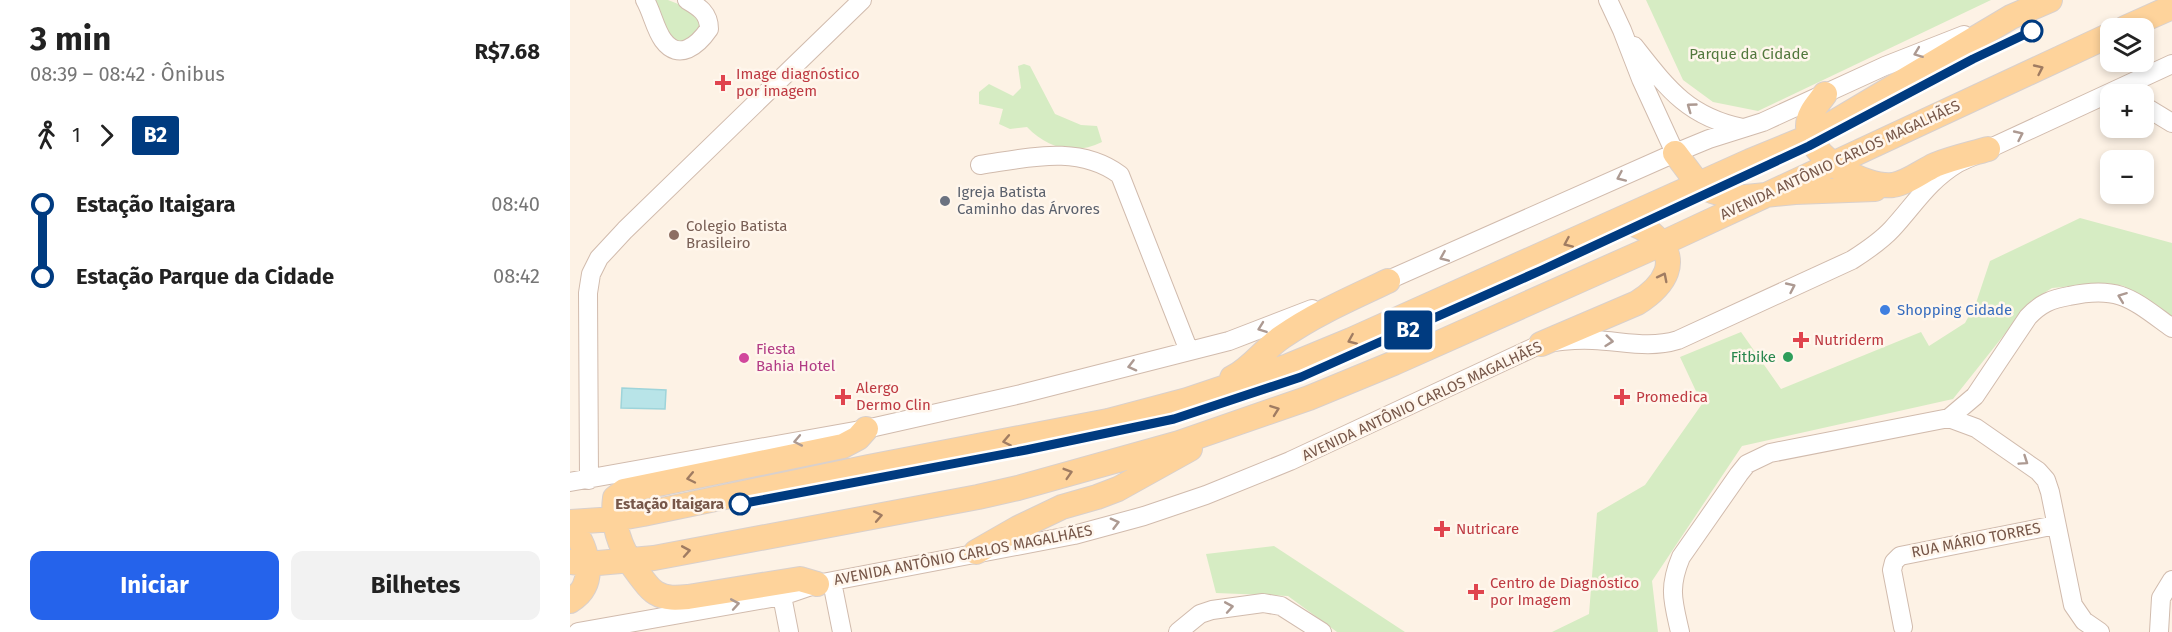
<!DOCTYPE html>
<html lang="pt">
<meta charset="utf-8">
<style>
body{margin:0;font-family:"Fira Sans",sans-serif;background:#f2f2f2;color:#222;height:100vh;display:flex;flex-direction:column;font-size:22px;white-space:nowrap}
*{box-sizing:border-box;margin:0}
p{font-size:20px;color:#767676}
.icon{flex:none;width:33px;height:33px;fill:none;stroke:currentColor;stroke-width:2;stroke-linecap:round;stroke-linejoin:round}
.map{position:relative;flex:1;overflow:hidden}
.panel{display:flex;flex-direction:column;background:#fff;width:570px}
.panel>*{flex:none}
.badge{padding:0 12px;border-radius:4px;font-size:21px;line-height:39px}
.buttons{position:absolute;left:1530px;top:18px;display:grid;gap:12px}
.buttons a{display:grid;place-items:center;width:54px;height:54px;border-radius:12px;background:#fff;box-shadow:0 3px 9px #0003;font-size:30px}
.map>.badge{position:absolute;translate:-50% -50%;box-shadow:0 0 0 3px #fff}
.legs{display:flex;align-items:center;gap:9px;height:66px;padding:0 30px;font-size:20px}
.legs p{margin-inline-start:auto}
.head{display:flex;align-items:center;justify-content:space-between;height:102px;padding:0 30px}
h1{font-size:33px;font-weight:700;line-height:45px}
.button{display:flex;gap:12px;margin-top:auto;padding:12px 30px}
.button a{flex:1;height:69px;border-radius:12px;background:#2563eb;color:#fff;font-size:24px;font-weight:700;line-height:69px;text-align:center}
.button a+a{background:#f2f2f2;color:#222}
ul{padding:0 30px;list-style:none}
li{display:flex;align-items:center;gap:21px;height:72px;font-size:22px}
li i{display:grid;place-items:center;width:9px;height:100%;margin:0 8px;background:currentColor}
li i::after{content:'';width:15px;height:15px;margin:-8px;border:4px solid;border-radius:50%;background:#fff}
li p{margin-inline-start:auto}
li:first-child i{background:linear-gradient(#0000 50%,currentColor 0)}
li:last-child i{background:linear-gradient(currentColor 50%,#0000 0)}
main{display:flex;flex:1;min-height:0}
.map>svg:first-child{display:block}
</style>
<main>
<section class="panel">
<div class="head"><div><h1>3 min</h1><p>08:39 – 08:42 · Ônibus</p></div><b>R$7.68</b></div>
<div class="legs"><svg class="icon" aria-label="walk" viewBox="0 0 24 24"><circle cx="13" cy="4" r="2"/><path d="M13 8l-2 6 4 7M11 14l-3 7M7 12l3-4h3l4 4"/></svg>1<svg class="icon" aria-label="forward" viewBox="0 0 24 24"><path d="M9 5l7 7-7 7"/></svg><b class="badge" style="background:#003b80;color:#fff">B2</b></div>
<ul>
<li><i style="color:#003b80"></i><b>Estação Itaigara</b><p>08:40</p></li>
<li><i style="color:#003b80"></i><b>Estação Parque da Cidade</b><p>08:42</p></li>
</ul>
<div class="button"><a>Iniciar</a><a>Bilhetes</a></div>
</section>
<div class="map">
<svg width="1602" height="632" viewBox="0 0 1602 632">
<rect width="100%" height="100%" fill="#fdf2e5"/>
<!-- green -->
<path fill="#d6ecc3" d="M82,0h16l28,11 5,17 -8,12 -20,4z
M1076,0h345l-233,111 -45,-9 -30,-22z
M454,64l6,2 25,48 26,11 16,1 5,16c-27,14 -55,6 -75,-15l-17,2 -11,-5 4,-15 -24,-5v-12l10,-8 24,12 8,-8 -3,-22z
M1510,218l92,25v78l-48,-35 -19,-3 -53,5 -21,13 -78,98 -211,47 -90,135 6,51h-106l37,-18 8,-101 48,-28 57,-81 -22,-47 61,-25 40,57 140,-57 8,14 36,-23 11,-20 14,-42z
M704,546l131,86h-68l-49,-36 -72,-3 -10,-39z"/>
<!-- water -->
<path fill="#b8e4e8" stroke="#9ed4da" stroke-width="1.5" d="M52,388l44,2 -1,19 -44,-1z"/>
<g fill="none" stroke-linecap="round" stroke-linejoin="round">
<defs>
<path id="minor" d="M75,0c7,12 10,29 18,40 16,22 35,5 46,-11 0,-16 -10,-22 -22,-29
M1038,0l14,30 19,49 34,74
M1064,46c33,42 54,71 109,82
M1574,106l28,17
M410,165c48,-7 98,-21 140,10l69,176
M807,285l298,-132 34,-14 54,-17 122,-56 79,-31
M1379,418l26,-22 53,-79c12,-13 23,-18 41,-21 50,-11 63,3 103,32
M19,480l-1,-187 3,-19 8,-16 26,-28 237,-230
M0,482l296,-53 155,-35 208,-53 83,-32
M262,582l10,50
M212,596l7,36
M1333,627l-11,-57 2,-8 6,-6 156,-31
M8,632l204,-36 35,-12 257,-49 70,-19 62,-21 84,-34 251,-117c17,-3 34,-5 52,-4 29,1 56,9 85,0l174,-80c14,-9 29,-19 40,-31 23,-25 36,-48 66,-66l214,-99
M608,632l22,-18 12,-4 51,-7 18,3 41,26
M1110,632c-7,-31 -12,-44 1,-75l58,-83 8,-10 23,-11 179,-35 27,10 62,43 8,9 4,12 23,113 11,16 16,11
M1589,632l2,-34 11,-18"/>
<path id="major" d="M1555,28l47,-21
M1255,94c-7,10 -17,19 -17,32 -1,31 57,62 85,59 14,-2 29,-14 42,-20 17,-7 36,-11 53,-16
M1105,153l24,32 13,6 24,7 59,-6 80,-3
M971,344l96,-41c27,-17 46,-43 15,-69 -9,-7 -21,-11 -31,-15
M662,378c20,-10 32,-29 50,-41 33,-23 70,-39 106,-56
M0,522l45,-3 28,-5 226,-47 239,-46 79,-21 101,-34 63,-26 399,-179 61,-25 200,-119 39,-17
M0,528c14,11 23,42 14,59 -3,6 -9,11 -14,14
M406,552l42,-24 44,-21 35,-10 21,-8 72,-40
M0,562l17,2 67,-6 324,-61 40,-9 161,-45 130,-45 85,-35 267,-119 449,-209
M247,584l-17,-5 -112,18c-11,1 -22,2 -32,-4 -7,-4 -11,-11 -16,-17 -18,-23 -29,-48 -25,-78l9,-7 219,-45 15,-8 8,-9"/>
</defs>
<!-- minor casing -->
<use href="#minor" stroke="#d1bbad" stroke-width="20"/>
<!-- major casing -->
<use href="#major" stroke="#d9d0cc" stroke-width="26"/>
<!-- minor -->
<use href="#minor" stroke="#fff" stroke-width="18"/>
<!-- major -->
<use href="#major" stroke="#fed39b" stroke-width="24"/>
</g>
<!-- one-way arrows -->
<defs><path id="oneway-chevron" d="M-2-3.5L2.5 0L-2 3.5" fill="none" stroke-width="1.6" stroke-linecap="round" stroke-linejoin="round" transform="scale(1.5)"/></defs>
<g stroke="#ad9a92">
<use href="#oneway-chevron" transform="translate(1348 53) rotate(159)"/>
<use href="#oneway-chevron" transform="translate(1121 107) rotate(-144)"/>
<use href="#oneway-chevron" transform="translate(1449 135) rotate(-25)"/>
<use href="#oneway-chevron" transform="translate(1051 177) rotate(156)"/>
<use href="#oneway-chevron" transform="translate(874 257) rotate(157)"/>
<use href="#oneway-chevron" transform="translate(1221 287) rotate(-25)"/>
<use href="#oneway-chevron" transform="translate(1552 297) rotate(-159)"/>
<use href="#oneway-chevron" transform="translate(692 328) rotate(160)"/>
<use href="#oneway-chevron" transform="translate(1039 341) rotate(6)"/>
<use href="#oneway-chevron" transform="translate(562 366) rotate(166)"/>
<use href="#oneway-chevron" transform="translate(228 441) rotate(169)"/>
<use href="#oneway-chevron" transform="translate(1454 461) rotate(34)"/>
<use href="#oneway-chevron" transform="translate(545 523) rotate(-15)"/>
<use href="#oneway-chevron" transform="translate(165 604) rotate(-10)"/>
<use href="#oneway-chevron" transform="translate(659 607) rotate(-10)"/>
</g>
<g stroke="#a07c62">
<use href="#oneway-chevron" transform="translate(1469 69) rotate(-25)"/>
<use href="#oneway-chevron" transform="translate(998 243) rotate(156)"/>
<use href="#oneway-chevron" transform="translate(1093 277) rotate(-63)"/>
<use href="#oneway-chevron" transform="translate(782 340) rotate(157)"/>
<use href="#oneway-chevron" transform="translate(705 410) rotate(-20)"/>
<use href="#oneway-chevron" transform="translate(437 441) rotate(169)"/>
<use href="#oneway-chevron" transform="translate(498 473) rotate(-17)"/>
<use href="#oneway-chevron" transform="translate(121 478) rotate(168)"/>
<use href="#oneway-chevron" transform="translate(308 516) rotate(-11)"/>
<use href="#oneway-chevron" transform="translate(116 551) rotate(-10)"/>
</g>
<g fill="none" stroke-linecap="round" stroke-linejoin="round">
<defs>
<path id="line-1" d="M170,504l286,-54 148,-31 127,-42 241,-107 267,-124 164,-87 59,-28"/>
</defs>
<!-- line-1 casing -->
<use href="#line-1" stroke="#fff" stroke-width="14"/>
<!-- line-1 -->
<use href="#line-1" stroke="#003b80" stroke-width="9"/>
</g>
<!-- markers -->
<g fill="#fff" stroke="#003b80" stroke-width="3">
<circle cx="1462" cy="31" r="10"/>
<circle cx="170" cy="504" r="10"/>
</g>
<g fill="#e0444e" stroke="#fff6ec" stroke-width="2">
<path d="M150 74h6v6h6v6h-6v6h-6v-6h-6v-6h6z"/>
<path d="M1228 331h6v6h6v6h-6v6h-6v-6h-6v-6h6z"/>
<path d="M270 388h6v6h6v6h-6v6h-6v-6h-6v-6h6z"/>
<path d="M1049 388h6v6h6v6h-6v6h-6v-6h-6v-6h6z"/>
<path d="M869 520h6v6h6v6h-6v6h-6v-6h-6v-6h6z"/>
<path d="M903 583h6v6h6v6h-6v6h-6v-6h-6v-6h6z"/>
</g>
<circle fill="#6b7280" stroke="#fff6ec" stroke-width="2" cx="375" cy="201" r="6"/>
<circle fill="#8d6e63" stroke="#fff6ec" stroke-width="2" cx="104" cy="235" r="6"/>
<circle fill="#3f7fe0" stroke="#fff6ec" stroke-width="2" cx="1315" cy="310" r="6"/>
<circle fill="#2e9e5b" stroke="#fff6ec" stroke-width="2" cx="1218" cy="357" r="6"/>
<circle fill="#d1479c" stroke="#fff6ec" stroke-width="2" cx="174" cy="358" r="6"/>
<g text-anchor="middle" dominant-baseline="central" stroke-width="5" stroke-linejoin="round" paint-order="stroke">
<!-- park labels -->
<g font-size="15" fill="#52783d" stroke="#fff6ec">
<text x="1179" y="54">Parque da Cidade</text>
</g>
<!-- health labels -->
<g font-size="15" fill="#be3a42" stroke="#fff6ec" text-anchor="start">
<text x="166" y="74">Image diagnóstico<tspan x="166" dy="17">por imagem</tspan></text>
<text x="1244" y="340">Nutriderm</text>
<text x="286" y="388">Alergo<tspan x="286" dy="17">Dermo Clin</tspan></text>
<text x="1066" y="397">Promedica</text>
<text x="886" y="529">Nutricare</text>
<text x="920" y="583">Centro de Diagnóstico<tspan x="920" dy="17">por Imagem</tspan></text>
</g>
<!-- street labels -->
<g font-size="15" fill="#775749" stroke="#fff6ec">
<text transform="translate(1270 160) rotate(-25)">AVENIDA ANTÔNIO CARLOS MAGALHÃES</text>
<text transform="translate(852 401) rotate(-25)">AVENIDA ANTÔNIO CARLOS MAGALHÃES</text>
<text transform="translate(1406 540) rotate(-11)">RUA MÁRIO TORRES</text>
<text transform="translate(393 555) rotate(-11)">AVENIDA ANTÔNIO CARLOS MAGALHÃES</text>
</g>
<!-- worship labels -->
<g font-size="15" fill="#5b616d" stroke="#fff6ec" text-anchor="start">
<text x="387" y="192">Igreja Batista<tspan x="387" dy="17">Caminho das Árvores</tspan></text>
</g>
<!-- education labels -->
<g font-size="15" fill="#785e54" stroke="#fff6ec" text-anchor="start">
<text x="116" y="226">Colegio Batista<tspan x="116" dy="17">Brasileiro</tspan></text>
</g>
<!-- shop labels -->
<g font-size="15" fill="#366cbe" stroke="#fff6ec" text-anchor="start">
<text x="1327" y="310">Shopping Cidade</text>
</g>
<!-- hotel labels -->
<g font-size="15" fill="#b23c85" stroke="#fff6ec" text-anchor="start">
<text x="186" y="349">Fiesta<tspan x="186" dy="17">Bahia Hotel</tspan></text>
</g>
<!-- leisure labels -->
<g font-size="15" fill="#27864d" stroke="#fff6ec" text-anchor="end">
<text x="1206" y="357">Fitbike</text>
</g>
<!-- stop labels -->
<g font-size="15" font-weight="bold" fill="#775749" stroke="#fff6ec" text-anchor="end">
<text x="154" y="504">Estação Itaigara</text>
</g>
</g>
</svg>
<div class="buttons">
<a><svg class="icon" aria-label="layers" viewBox="0 0 24 24"><path d="M12 4l9 5-9 5-9-5zM3 14l9 5 9-5"/></svg></a>
<a>+</a>
<a>−</a>
</div>
<b class="badge" style="left:838px;top:330px;background:#003b80;color:#fff">B2</b>
</div>
</main>
